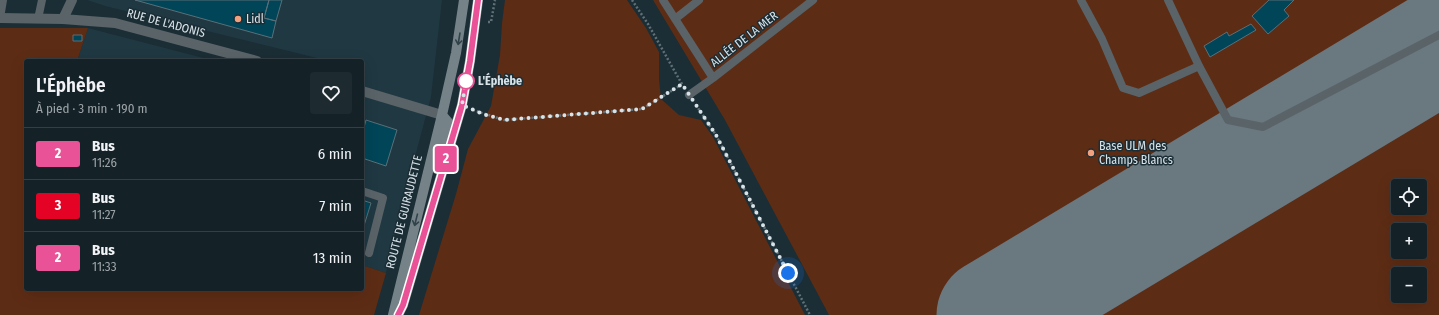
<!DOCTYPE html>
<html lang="fr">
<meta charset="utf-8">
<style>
body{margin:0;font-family:"Fira Sans Condensed",sans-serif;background:#1d2a30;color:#f1f3f6;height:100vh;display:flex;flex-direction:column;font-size:15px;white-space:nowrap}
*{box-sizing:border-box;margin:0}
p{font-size:13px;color:#9da4a8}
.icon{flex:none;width:22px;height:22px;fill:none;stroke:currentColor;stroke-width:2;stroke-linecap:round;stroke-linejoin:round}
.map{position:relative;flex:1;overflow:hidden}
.details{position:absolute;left:24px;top:59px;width:340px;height:232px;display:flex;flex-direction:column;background:#142228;border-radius:4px;box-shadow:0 4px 16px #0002,0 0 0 1px #333f45}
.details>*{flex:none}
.badge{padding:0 8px;border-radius:3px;font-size:14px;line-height:26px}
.tools{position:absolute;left:1391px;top:179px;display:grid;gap:8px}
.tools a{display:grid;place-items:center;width:36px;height:36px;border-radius:4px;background:#142228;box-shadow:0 4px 16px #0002,0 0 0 1px #333f45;font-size:20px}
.you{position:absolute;width:20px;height:20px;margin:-10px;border:3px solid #fff;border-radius:50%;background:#1a73e8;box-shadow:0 0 0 6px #1a73e833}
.map>.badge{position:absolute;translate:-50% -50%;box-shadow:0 0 0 2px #fff}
.round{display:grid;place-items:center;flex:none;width:42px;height:42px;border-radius:4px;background:#1d2a30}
.summary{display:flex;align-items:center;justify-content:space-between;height:68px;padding:0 12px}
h1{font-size:19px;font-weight:600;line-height:30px}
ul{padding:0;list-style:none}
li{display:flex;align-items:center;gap:12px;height:52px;padding:0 12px;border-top:1px solid #333f45}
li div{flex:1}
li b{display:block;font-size:15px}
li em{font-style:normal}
li .badge{min-width:44px;font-weight:700;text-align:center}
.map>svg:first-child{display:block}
</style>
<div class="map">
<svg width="1439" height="315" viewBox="0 0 1439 315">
<rect width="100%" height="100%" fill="#1b2d35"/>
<!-- built -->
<path fill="#1f3842" d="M87,0h355l-11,97 -23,86 -22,90 -24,-8v-204h-33l-224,-55z
M88,28l127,33h-138z"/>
<!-- green -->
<path fill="#5d2c15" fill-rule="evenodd" d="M505,0h122l19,28 13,24v27l2,20 18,16 22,5 12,17 92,178h-386l37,-121 12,-45 23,-43 9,-51 2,-32z
M653,0h786v315h-610l-104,-195zM1398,186h22v22h-22zM1398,230h22v22h-22zM1398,274h22v22h-22z
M0,28h88l-11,33h-51v228h336v-24l24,8 -12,42h-374z"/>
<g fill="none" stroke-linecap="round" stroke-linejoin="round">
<!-- runway -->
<path stroke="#6a7880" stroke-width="113" d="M993,315l446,-268"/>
</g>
<!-- building -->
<path fill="#014558" stroke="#5b6f77" d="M135,0h134l-5,18 12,3 -4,17z
M269,0h13l-6,21 -12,-3z
M1269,0h25l-10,10 5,6 -21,18 -16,-18z
M1251,24l5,6 -46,27 -6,-11 23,-14 2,4z
M73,35h9v6h-9z
M366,120l31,10 -11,36 -24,-8v-23z
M362,200l9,3 -9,29z"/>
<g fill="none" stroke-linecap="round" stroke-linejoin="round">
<!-- path -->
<path stroke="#617077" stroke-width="2.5" stroke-dasharray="2 2" stroke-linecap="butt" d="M632,0l16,24 35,62
M488,22h3l4,-22
M696,105l20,30 94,180
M473,110l31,10 138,-11 39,-24"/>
<!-- lane -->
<path stroke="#5a6367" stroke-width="8" d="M663,0l50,78
M1081,0l21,39 21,49 16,5 60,-27
M1168,0l31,66 29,54 35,7 176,-92
M0,18l3,-18
M38,19l4,-19
M675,19l24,-19
M689,95l24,-17 100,-78
M362,191l21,7 -14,55"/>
<!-- street -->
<path stroke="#5a6367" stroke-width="10" d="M72,0l-9,19 52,4 142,38
M0,18l63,1
M362,91l80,24"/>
<!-- secondary -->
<path stroke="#758388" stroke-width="10" d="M437,169l11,-47 -6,-7
M393,315l49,-200 14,-62 8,-53
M398,315l5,-10 59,-200 8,-44 8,-61"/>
</g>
<!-- one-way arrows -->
<defs><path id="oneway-shaft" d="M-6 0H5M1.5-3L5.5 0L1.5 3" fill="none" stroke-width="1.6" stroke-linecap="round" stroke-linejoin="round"/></defs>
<g stroke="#32424a">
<use href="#oneway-shaft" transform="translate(459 39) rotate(99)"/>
<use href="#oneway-shaft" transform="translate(416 220) rotate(104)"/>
</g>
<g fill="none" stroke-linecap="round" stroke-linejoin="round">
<defs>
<path id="line" d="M398,315l5,-10 59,-200 8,-44 8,-61"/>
</defs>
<!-- line casing -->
<use href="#line" stroke="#fff" stroke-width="9"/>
<!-- line -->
<use href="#line" stroke="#ea5297" stroke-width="6"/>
<!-- walk -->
<path stroke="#d8e3e8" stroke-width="4" stroke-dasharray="0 7.2" d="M466,81l-4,24 21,9 21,6 138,-11 40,-25 34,51 72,138"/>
</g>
<!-- markers -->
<g fill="#f2a17e" stroke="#1b2d35" stroke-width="1.5">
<circle cx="238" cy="19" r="4"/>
<circle cx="1091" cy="153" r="4"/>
</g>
<circle fill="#fff" stroke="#ea5297" stroke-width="2" cx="466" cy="81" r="8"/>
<g text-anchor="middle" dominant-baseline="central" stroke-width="3" stroke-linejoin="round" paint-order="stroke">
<!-- poi labels -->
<g font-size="12" fill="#d8e3e8" stroke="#1b2d35" text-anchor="start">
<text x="246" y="19">Lidl</text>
<text x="1099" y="146">Base ULM des<tspan x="1099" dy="14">Champs Blancs</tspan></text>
</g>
<!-- street labels -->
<g font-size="12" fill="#d8e3e8" stroke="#1b2d35">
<text transform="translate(166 23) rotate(15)">RUE DE L'ADONIS</text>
<text transform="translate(744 39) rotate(-38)">ALLÉE DE LA MER</text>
<text transform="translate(404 212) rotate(-76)">ROUTE DE GUIRAUDETTE</text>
</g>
<!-- stop labels -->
<g font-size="12" font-weight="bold" fill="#d8e3e8" stroke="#1b2d35" text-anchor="start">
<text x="478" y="81">L'Éphèbe</text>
</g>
</g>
</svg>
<div class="tools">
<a><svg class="icon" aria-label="locate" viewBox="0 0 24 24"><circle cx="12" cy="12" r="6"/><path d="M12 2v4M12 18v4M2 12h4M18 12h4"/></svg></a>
<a>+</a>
<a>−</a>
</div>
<div class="you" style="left:788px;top:273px"></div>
<b class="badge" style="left:446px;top:159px;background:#ea5297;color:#fff">2</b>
<section class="details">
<div class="summary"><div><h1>L'Éphèbe</h1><p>À pied · 3 min · 190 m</p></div><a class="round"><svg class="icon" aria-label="heart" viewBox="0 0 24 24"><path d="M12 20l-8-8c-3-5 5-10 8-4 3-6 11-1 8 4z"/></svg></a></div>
<ul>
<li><span class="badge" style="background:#ea5297;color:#fff">2</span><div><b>Bus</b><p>11:26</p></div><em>6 min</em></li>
<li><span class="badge" style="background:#e40324;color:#fff">3</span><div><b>Bus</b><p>11:27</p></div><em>7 min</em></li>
<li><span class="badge" style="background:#ea5297;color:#fff">2</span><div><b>Bus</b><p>11:33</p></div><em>13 min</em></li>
</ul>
</section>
</div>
